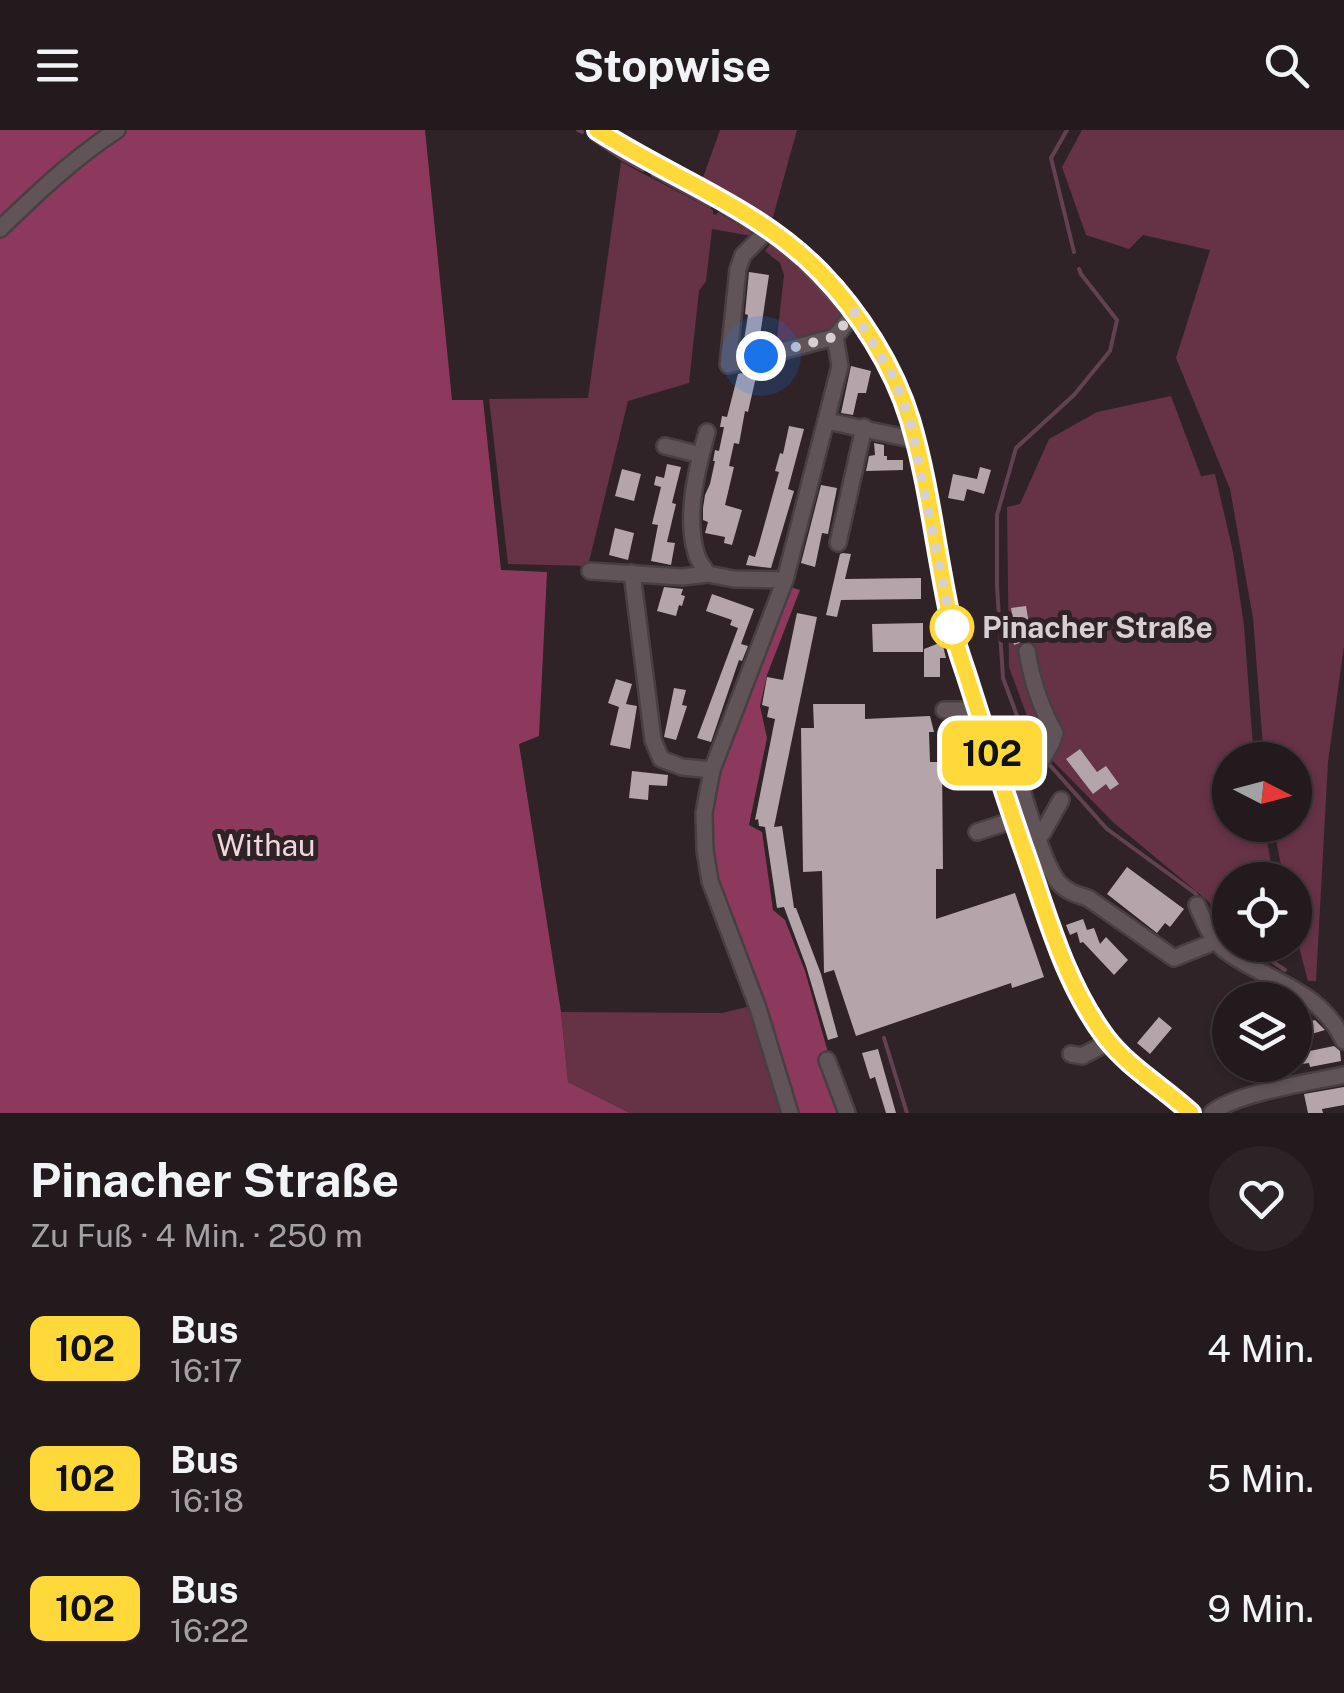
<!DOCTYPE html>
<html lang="de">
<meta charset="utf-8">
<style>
body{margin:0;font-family:"Public Sans",sans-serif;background:#2b2326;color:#f1f3f6;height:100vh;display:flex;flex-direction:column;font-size:38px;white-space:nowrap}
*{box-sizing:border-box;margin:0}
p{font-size:32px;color:#a3a1a4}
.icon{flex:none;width:55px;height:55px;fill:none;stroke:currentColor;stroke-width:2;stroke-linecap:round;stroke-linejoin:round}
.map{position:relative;height:983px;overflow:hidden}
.side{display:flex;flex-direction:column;background:#231a1d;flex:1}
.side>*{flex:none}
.badge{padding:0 20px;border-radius:15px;font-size:35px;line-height:65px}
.needle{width:65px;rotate:96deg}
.fabs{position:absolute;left:1212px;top:612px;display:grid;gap:20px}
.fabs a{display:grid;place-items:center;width:100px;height:100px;border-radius:50%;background:#231a1d;box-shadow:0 2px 8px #0004,0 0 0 2px #40383b;font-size:50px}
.you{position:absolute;width:50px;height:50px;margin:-25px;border:8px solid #fff;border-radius:50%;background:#1a73e8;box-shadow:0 0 0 15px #1a73e833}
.map>.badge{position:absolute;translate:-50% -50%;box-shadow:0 0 0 5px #fff}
.round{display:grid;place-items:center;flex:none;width:105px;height:105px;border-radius:52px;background:#2b2326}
.overview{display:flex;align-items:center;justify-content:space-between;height:170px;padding:0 30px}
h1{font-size:48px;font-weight:700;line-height:75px}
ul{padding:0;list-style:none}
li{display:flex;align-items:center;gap:30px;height:130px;padding:0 30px}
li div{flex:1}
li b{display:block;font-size:38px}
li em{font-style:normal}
li .badge{min-width:110px;font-weight:700;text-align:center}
header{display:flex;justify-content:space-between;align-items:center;height:130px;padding:0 30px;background:#231a1d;font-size:45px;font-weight:700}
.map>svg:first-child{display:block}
</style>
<header><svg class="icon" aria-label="menu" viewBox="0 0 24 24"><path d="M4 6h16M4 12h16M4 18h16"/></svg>Stopwise<svg class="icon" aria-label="search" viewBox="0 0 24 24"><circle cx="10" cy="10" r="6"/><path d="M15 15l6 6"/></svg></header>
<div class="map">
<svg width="1344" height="983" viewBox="0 0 1344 983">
<rect width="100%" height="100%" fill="#2f2327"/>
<!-- green -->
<path fill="#653246" d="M720,0h77l-24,87 -4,4 -68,-38z
M1082,0h262v516l-16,116 -12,219h-8l-13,-49v-52h-11l-11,-55h22v-65h-31l-11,-142 -23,-129 -54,-131 34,-108 -67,-15 -14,14 -43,-14 -24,-68z
M621,32l92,48v4l3,1 2,-3 34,21 -1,3 -39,-7 -6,52 -7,10 -10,92 -61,18 -40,165 -80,-2 -19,-165 99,-1z
M773,110c19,16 70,53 71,79l-14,15 -54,13 8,-72 -4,-12 -15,-12z
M1171,266l30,80 14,-2 18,78 11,73 10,135h-24v65h34l10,55h-44v48l-22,-27 -94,-78 -76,-77 -29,-79 -2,-160 13,-3 29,-65 48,-27z
M751,876l33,107h-154l-62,-31 -7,-70 161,1z"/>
<!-- forest -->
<path fill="#8d395d" d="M0,0h425l27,270h31l18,170 46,2 -8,164 -20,8 42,268 7,70 62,31h-630z
M790,457l10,3 -33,85 -7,31 7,32 -18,87 13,7 11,78 12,10 20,51 24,85 13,57h-47l-37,-121 -44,-126 -5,-55 7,-28z"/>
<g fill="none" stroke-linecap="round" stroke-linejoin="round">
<!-- stream -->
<path stroke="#624250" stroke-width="4" d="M578,0l4,2
M1067,0l-16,28 23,94
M591,8l33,22 19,10
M653,45l57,31
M721,81l30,19
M771,114l27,21 41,45
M1040,625l-14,-15 -23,-62 -6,-92v-71l19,-67 58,-53 36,-44 7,-31 -36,-46 -2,-5
M1047,632l60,67 88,64 4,6
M1207,781l10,13 13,9
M1248,815l37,25
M884,908l23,75"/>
</g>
<!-- building -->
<path fill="#b4a5aa" d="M749,142l20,3 -10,68 -15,-3 4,-25 -3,-1z
M851,236l20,5 -5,22h-8l-5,22 -12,-2z
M741,243l15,4 -8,35 -3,-1 -6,33 -5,-1 -5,23 5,1 -9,38 17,5 -10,35 -8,-2 1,-6 -20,-4 3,-11 -5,-2v-12l2,-13 5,-11 5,-23h-2l2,-11 4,1 5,-24h-4l2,-11 5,1 11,-43z
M789,296l15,3 -16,60 6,2 -23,77 -25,-3 3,-10 6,2 4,-13 20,-72 -4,-1 5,-18 3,1z
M874,313l10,2v11h3v4h16v10l-37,1 3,-15 6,-1z
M667,334l14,3 -9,36 4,1 -9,38 8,1 -4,22 -20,-4 7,-36 -6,-1 9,-37 -7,-2 2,-9 8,2z
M980,337l11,3 -7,24 -17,-5 -3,12 -16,-3 5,-24 24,5z
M622,339l19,5 -7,27 -19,-5z
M821,355l16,3 -9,46 -6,-1 -7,34 -14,-4z
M615,398l19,5 -6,27 -19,-5z
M843,423l8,1 -6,25 76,-1v21l-80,1 -4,17 -11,-2 14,-61z
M664,457l19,2 -2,6 4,1 -3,10 -3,-1 -3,11 -19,-5z
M712,464l42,15 -13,35 7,2 -6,15 -3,-1 -28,82 -14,-4 41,-110 -8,-3 2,-5 -26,-9z
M1026,476l3,18 -3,1 2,15 -14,5 -2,-10 3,-1 -4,-26z
M797,483l20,4 -43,210 8,-1 12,82h2l25,66 17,63 -10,3 -22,-74 -22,-59 -7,1 -12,-81 -6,-1 -1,-7 -3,1 20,-101 -8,-2 2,-10 -7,-2 5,-28 16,3z
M923,493v29h-50l-1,-28z
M942,512l4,16h-6v19h-16v-28z
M616,549l16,5 -6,20 11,2 -7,43 -20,-4 9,-38 -11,-4z
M674,558l12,2 -4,15 5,1 -11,34 -12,-3z
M813,574h52v15l65,-3 4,16h-5l1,30h12l1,107h-7v50l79,-26 29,84 -32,11 -1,-5 -155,53 -22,-66 -10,3 -2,-102 -19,1 -2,-144h13z
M1080,619l17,23 9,-6 13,18 -9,6 -4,-6 -13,10 -27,-35z
M632,641l36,4 -1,11 -18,-1 -1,15 -19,-2z
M1127,737l57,42 -14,18 -5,-4 -8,10 -50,-39z
M1083,789l4,11 7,-2 6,16 6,-7 22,23 -14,15 -31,-33 -3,1 -3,-11 -7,3 -4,-10z
M1298,875l6,5 4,12 7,-2 10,10 -27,8 -3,-9v-23z
M1159,887l13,11 -22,26 -13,-11z
M1334,916l6,5 1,10 -31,6 -1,-4 -14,2v-11z
M878,919l18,64h-10l-11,-36 -5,2 -8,-26z
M1344,957v18l-22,4 1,4h-15l-4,-19z"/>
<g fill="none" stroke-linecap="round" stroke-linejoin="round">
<defs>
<path id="minor" d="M597,0c74,47 161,78 223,142 40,40 74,95 90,148 21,70 27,144 44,215 6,25 15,49 23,72 14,44 28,87 43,130 24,68 42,142 86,201 23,30 58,49 85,75
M0,99c37,-36 73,-70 117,-99
M769,99l-26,26 -5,14 -10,96 107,-28
M827,291l88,19
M707,302c-10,37 -22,83 -11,121 2,8 7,14 12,21
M665,316l36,9
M838,413l26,-116
M590,441l92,6 26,-3 26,5 51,1
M632,443l21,167 8,19 21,8 30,3
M944,580h23l10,-3
M1020,654c7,22 25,85 39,99 8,9 19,12 29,15l86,60 35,-14
M1010,659c20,-10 39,-35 45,-56 -15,-26 -23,-52 -28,-82
M977,702l37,-12
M1037,706l5,-2 19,-34
M1197,775c6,15 15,36 29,46 42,31 93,37 118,90
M1071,924l11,2 27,-14
M827,930l20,53
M790,983l-32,-105 -48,-127 -5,-31 -1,-37 8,-43 73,-190 55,-214 -5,-29 19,-24
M1212,983c23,-20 100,-31 132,-38"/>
</defs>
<!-- minor casing -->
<use href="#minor" stroke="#483f42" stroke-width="20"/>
<!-- minor -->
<use href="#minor" stroke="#615459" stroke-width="15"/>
</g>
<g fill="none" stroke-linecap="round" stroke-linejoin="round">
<defs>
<path id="line" d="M597,0c74,48 161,78 223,142 39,40 74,95 90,148 21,70 27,144 44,215 4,17 11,34 16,51 17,53 34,106 52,158 24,66 41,137 84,194 23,30 57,49 85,75"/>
</defs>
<!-- line casing -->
<use href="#line" stroke="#fff" stroke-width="22"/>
<!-- line -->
<use href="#line" stroke="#ffd939" stroke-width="15"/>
<!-- walk -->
<path stroke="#d7d0d2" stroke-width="10" stroke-dasharray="0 18" d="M761,226l73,-19 20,-25 40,66 16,43 42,206"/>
</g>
<!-- markers -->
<circle fill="#fff" stroke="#ffd939" stroke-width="5" cx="952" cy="497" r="20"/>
<g text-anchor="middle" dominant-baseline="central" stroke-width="10" stroke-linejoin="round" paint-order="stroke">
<!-- stop labels -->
<g font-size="30" font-weight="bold" fill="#d7d0d2" stroke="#2f2327" text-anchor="start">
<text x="982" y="497">Pinacher Straße</text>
</g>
<!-- park labels -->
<g font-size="30" fill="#f0d7df" stroke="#2f2327">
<text x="266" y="715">Withau</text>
</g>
</g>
</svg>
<div class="fabs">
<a><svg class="needle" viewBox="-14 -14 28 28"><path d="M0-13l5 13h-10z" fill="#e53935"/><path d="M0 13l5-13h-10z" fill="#a3a1a4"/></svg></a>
<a><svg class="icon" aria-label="locate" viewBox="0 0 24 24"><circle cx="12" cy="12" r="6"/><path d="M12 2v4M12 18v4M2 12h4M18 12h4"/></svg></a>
<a><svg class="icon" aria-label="layers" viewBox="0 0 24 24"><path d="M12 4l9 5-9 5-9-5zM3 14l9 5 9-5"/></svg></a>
</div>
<div class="you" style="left:761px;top:226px"></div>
<b class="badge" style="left:992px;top:623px;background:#ffd939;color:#111">102</b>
</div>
<section class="side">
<div class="overview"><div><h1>Pinacher Straße</h1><p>Zu Fuß · 4 Min. · 250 m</p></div><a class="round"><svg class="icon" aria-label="heart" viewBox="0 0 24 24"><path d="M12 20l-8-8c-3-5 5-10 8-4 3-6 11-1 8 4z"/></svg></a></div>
<ul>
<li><span class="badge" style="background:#ffd939;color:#111">102</span><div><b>Bus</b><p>16:17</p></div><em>4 Min.</em></li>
<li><span class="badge" style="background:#ffd939;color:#111">102</span><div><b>Bus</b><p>16:18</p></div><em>5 Min.</em></li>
<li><span class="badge" style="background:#ffd939;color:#111">102</span><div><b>Bus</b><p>16:22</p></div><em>9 Min.</em></li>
</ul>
</section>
